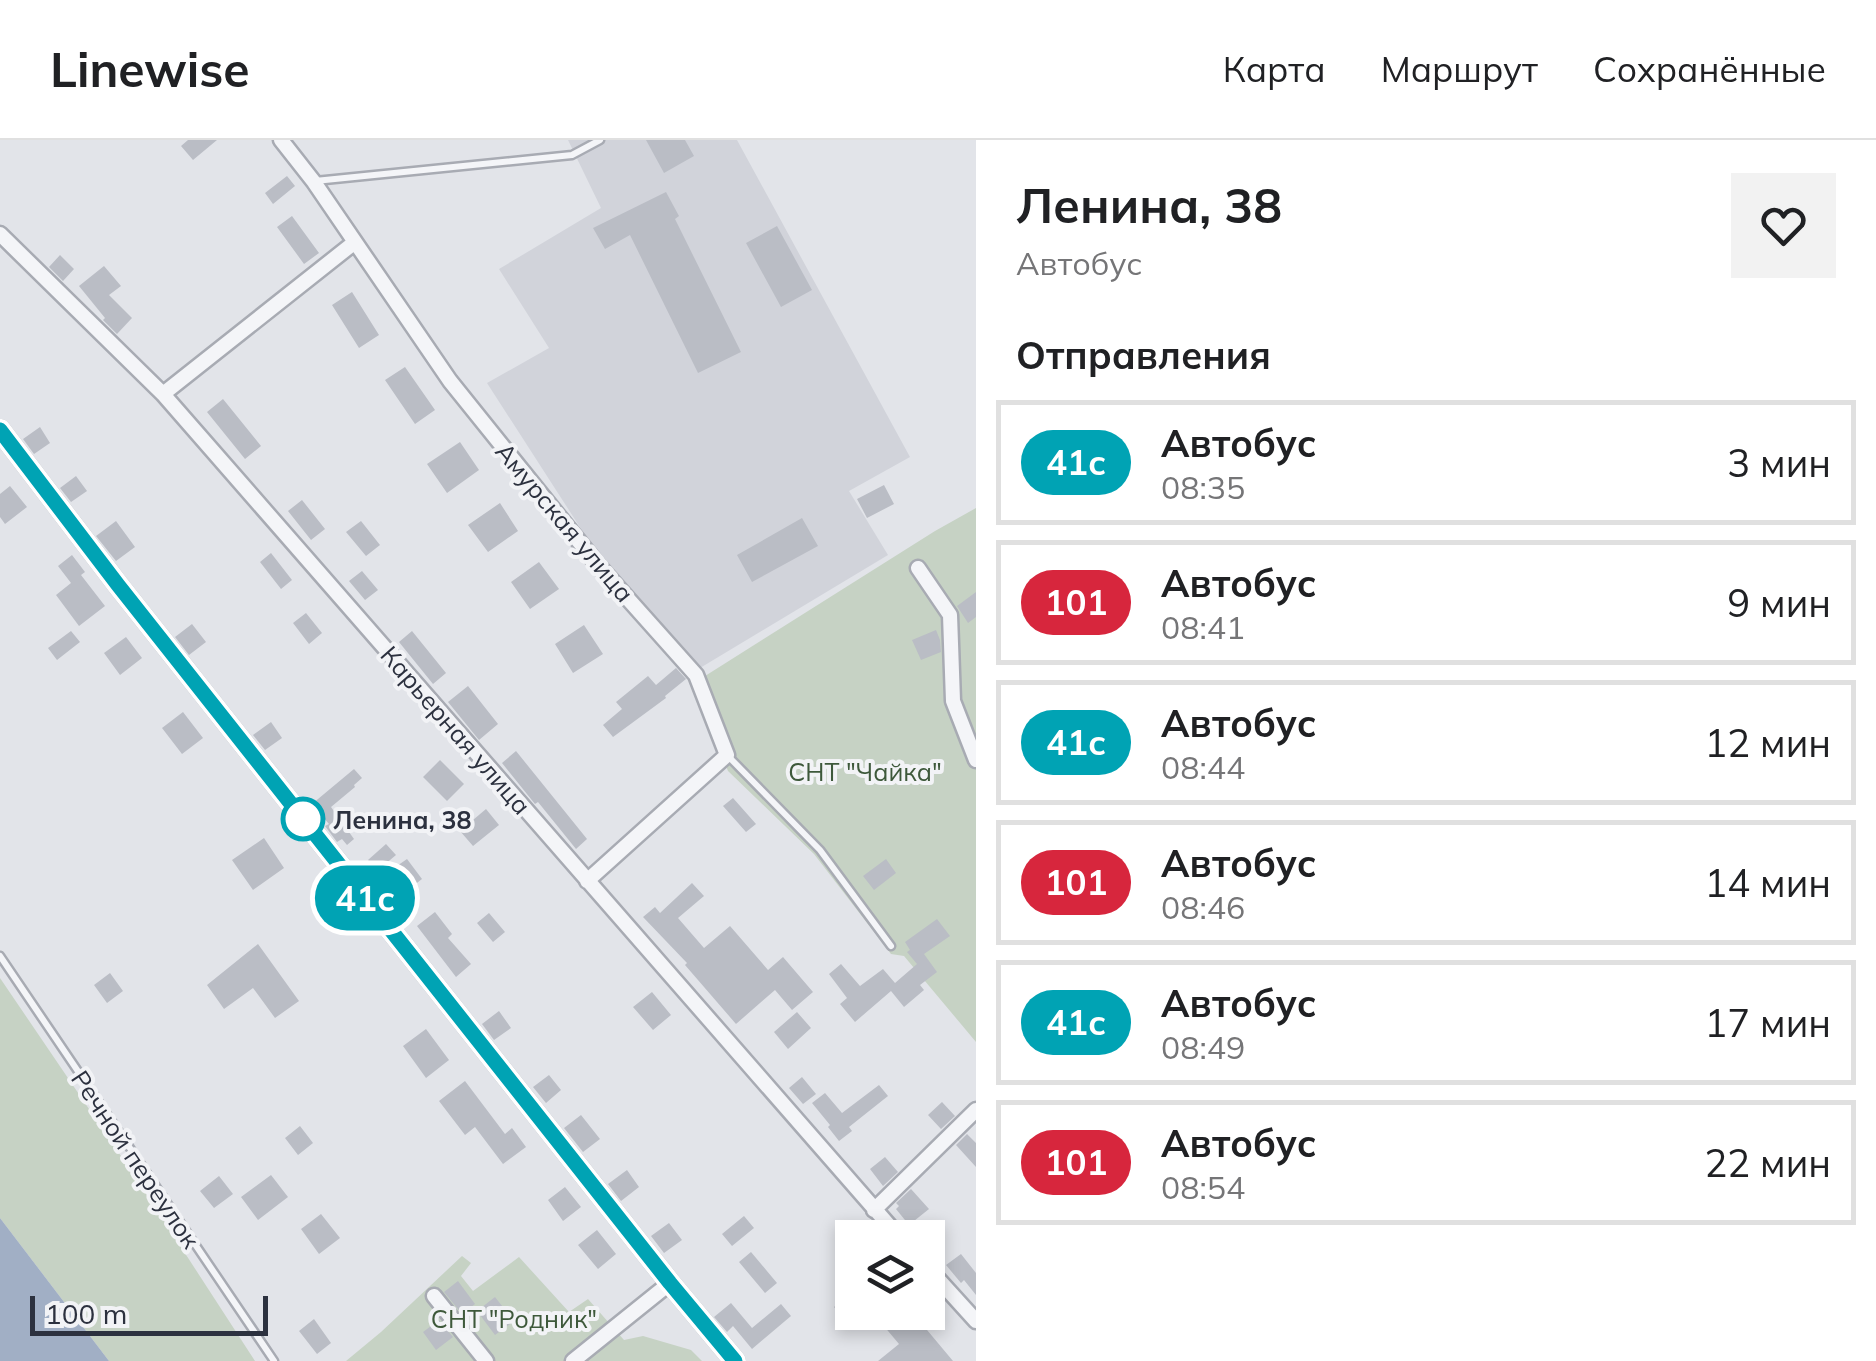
<!DOCTYPE html>
<html lang="ru">
<meta charset="utf-8">
<style>
body{margin:0;font-family:Mulish,sans-serif;background:#f2f2f2;color:#202124;height:100vh;display:flex;flex-direction:column;font-size:38px;white-space:nowrap}
*{box-sizing:border-box;margin:0}
p{font-size:32px;color:#757577}
.icon{flex:none;width:55px;height:55px;fill:none;stroke:currentColor;stroke-width:2;stroke-linecap:round;stroke-linejoin:round}
.map{position:relative;flex:1;overflow:hidden}
.details{display:flex;flex-direction:column;background:#fff;width:900px}
.details>*{flex:none}
.badge{padding:0 20px;border-radius:32px;font-size:35px;line-height:65px}
.fabs{position:absolute;left:835px;top:1080px;display:grid;gap:20px}
.fabs a{display:grid;place-items:center;width:110px;height:110px;border-radius:0px;background:#fff;box-shadow:0 5px 15px #0003;font-size:50px}
.scale{position:absolute;left:30px;bottom:25px;width:238px;box-sizing:border-box;padding-left:10px;border:5px solid #2c313f;border-top:0;font-size:28px;line-height:35px;white-space:nowrap;color:#2c313f;-webkit-text-stroke:8px #f2f3f6;paint-order:stroke}
.map>.badge{position:absolute;translate:-50% -50%;box-shadow:0 0 0 5px #fff}
h2{padding:0 40px;font-size:38px;line-height:90px}
.round{display:grid;place-items:center;flex:none;width:105px;height:105px;border-radius:0px;background:#f2f2f2}
.headline{display:flex;align-items:center;justify-content:space-between;height:170px;padding:0 40px}
h1{font-size:48px;font-weight:700;line-height:75px}
ul{padding:0;list-style:none}
li{display:flex;align-items:center;gap:30px;height:125px;margin:0 20px 15px;padding:0 20px;border:5px solid #e0e0e0;border-radius:0px}
li div{flex:1}
li b{display:block;font-size:38px}
li em{font-style:normal}
li .badge{min-width:110px;font-weight:700;text-align:center}
header{display:flex;align-items:center;gap:60px;box-sizing:border-box;height:140px;padding:0 50px;background:#fff;border-bottom:2px solid #e0e0e0}
header strong{font-size:48px}
nav{display:flex;gap:55px;margin-inline-start:auto;font-size:35px}
main{display:flex;flex:1;min-height:0}
.map>svg:first-child{display:block}
</style>
<header>
<strong>Linewise</strong>
<nav><a>Карта</a><a>Маршрут</a><a>Сохранённые</a></nav>
</header>
<main>
<div class="map">
<svg width="976" height="1221" viewBox="0 0 976 1221">
<rect width="100%" height="100%" fill="#e2e4e9"/>
<!-- built -->
<path fill="#d1d3da" d="M568,0h169l173,317 -61,34 39,64 -188,113 -106,-119 -107,-166 62,-35 -50,-79 102,-61z"/>
<!-- green -->
<path fill="#c6d2c4" d="M976,368v534l-72,-86 -13,-2 -77,-100 -86,-83 -34,-88 241,-152z
M0,838l142,209 113,174h-146l-109,-143z
M462,1116l9,7 -10,13 12,15 46,-34 50,55 19,-13 36,41 19,-4 48,14 11,11h-356l35,-29z"/>
<!-- water -->
<path fill="#a1afc5" d="M0,1078l109,143h-109z"/>
<!-- building -->
<path fill="#babdc5" d="M188,0h29l-24,20 -12,-14z
M646,0h39l9,16 -30,17z
M287,36l8,10 -22,18 -8,-11z
M666,52l13,24 -4,3 66,133 -43,21 -68,-138 -25,14 -12,-21z
M292,76l27,37 -15,11 -27,-37z
M777,86l35,64 -31,17 -35,-64z
M60,115l14,14 -11,12 -14,-14z
M104,126l17,20 -12,9 23,23 -15,16 -14,-14 2,-2 -26,-32z
M352,152l27,43 -20,13 -27,-43z
M405,227l30,43 -20,14 -30,-44z
M223,259l38,47 -16,13 -38,-47z
M40,287l10,16 -16,11 -11,-15z
M460,302l19,28 -32,23 -20,-29z
M76,336l11,15 -16,11 -11,-14z
M884,345l10,19 -27,14 -10,-19z
M10,346l17,21 -22,17 -5,-7v-23z
M302,360l23,29 -14,11 -23,-29z
M500,363l18,28 -30,21 -20,-27z
M802,378l16,28 -66,36 -15,-27z
M116,381l19,26 -19,14 -20,-25z
M361,381l19,24 -14,11 -20,-24z
M271,413l21,27 -11,9 -21,-27z
M72,415l13,17 -4,3 24,31 -26,20 -23,-31 15,-12 -13,-17z
M539,422l20,27 -29,20 -19,-27z
M362,431l16,19 -13,10 -16,-19z
M976,452v25l-8,6 -11,-17z
M306,473l16,20 -13,11 -16,-21z
M192,484l14,18 -17,13 -14,-18z
M584,485l19,29 -30,19 -18,-29z
M936,490l4,10 1,12 -20,8 -9,-20z
M71,491l9,11 -23,18 -9,-12z
M412,491l34,42 -13,11 -34,-42z
M126,497l16,21 -22,17 -16,-22z
M676,528l10,11 -21,17 1,2 -53,39 -10,-12 19,-16 -6,-7 32,-26 8,9z
M468,546l30,38 -19,16 -31,-38z
M183,572l20,26 -21,16 -20,-26z
M271,582l11,16 -17,12 -12,-15z
M516,611l71,88 -11,10 -38,-47 -3,2 -33,-41z
M440,620l24,24 -17,17 -24,-24z
M354,629l8,9 -8,7 1,2 -24,20 23,32 -7,6 -5,-6 -5,3 -12,-16 4,-2 -17,-20z
M733,658l23,26 -10,8 -23,-26z
M486,669l13,16 -26,21 -13,-15z
M264,698l20,30 -31,22 -21,-30z
M386,704l10,11 -19,16 -9,-11z
M407,719l15,20 -13,10 -15,-21z
M886,719l10,14 -22,17 -11,-14z
M692,743l12,13 -26,22 26,30 26,-22 38,44 15,-13 30,35 -21,18 -17,-20 -39,34 -51,-59 2,-2 -44,-46 12,-10 5,6z
M435,772l17,22 -4,4 23,26 -15,13 -39,-51z
M489,773l16,19 -12,10 -16,-19z
M937,779l13,17 -26,18 13,18 -17,13 4,5 -20,17 -13,-16 -36,31 -15,-18 7,-6 -18,-24 12,-10 19,22 23,-17 12,14 22,-19 -10,-12 3,-2 -5,-8z
M258,804l41,57 -24,17 -22,-30 -29,21 -17,-24z
M110,833l13,18 -16,12 -13,-18z
M652,852l19,23 -18,15 -20,-23z
M499,871l12,17 -17,12 -12,-16z
M797,872l14,16 -23,21 -14,-17z
M426,889l23,31 -23,18 -23,-32z
M549,935l12,15 -15,13 -13,-16z
M802,937l14,17 -13,10 -14,-16z
M465,941l40,53 7,-6 14,19 -23,17 -28,-37 -10,8 -26,-34z
M879,945l9,11 -39,31 3,4 -13,10 -11,-14 2,-2 -18,-22 13,-10 17,20z
M942,962l13,14 -14,13 -13,-14z
M581,975l19,24 -17,13 -19,-24z
M300,986l13,17 -15,12 -13,-17z
M967,994l9,9v24l-20,-22z
M885,1017l13,15 -15,14 -13,-17z
M627,1030l12,17 -18,14 -13,-17z
M271,1035l17,22 -30,23 -17,-23z
M219,1036l14,18 -19,14 -14,-17z
M565,1047l16,20 -18,14 -15,-21z
M911,1049l18,20 -20,16 -13,-16 3,-3 -3,-3z
M321,1074l19,24 -21,16 -18,-25z
M744,1076l10,12 -22,18 -10,-12z
M669,1083l13,17 -18,13 -13,-17z
M597,1090l19,24 -18,15 -20,-24z
M751,1112l26,31 -12,10 -26,-31z
M961,1114l15,19v22l-12,-15 -3,3 -15,-18z
M458,1141l17,23 -13,10 -18,-22z
M852,1151v38l-18,-22z
M495,1157l19,24 -19,14 -18,-24z
M731,1163l21,25 29,-24 10,12 -39,33 -19,-23 -6,6 -13,-15z
M872,1172h36l12,14 2,-2 31,37h-75l21,-17z
M314,1179l17,24 -14,11 -18,-23z
M439,1180l14,17 -17,13 -13,-18z"/>
<g fill="none" stroke-linecap="round" stroke-linejoin="round">
<defs>
<path id="service" d="M315,41l257,-26 28,-15
M728,616l92,94 71,96
M0,816l274,405"/>
<path id="minor" d="M281,0l33,42 136,199 147,183 99,111 31,80 -140,126
M0,94l163,160 737,844
M163,254l192,-152
M918,428l32,47 3,86 23,59
M874,1070l102,-100
M928,1128l48,53
M434,1156l52,65
M573,1221l97,-78"/>
<path id="tertiary" d="M0,290l118,155 552,698 65,78"/>
</defs>
<!-- service casing -->
<use href="#service" stroke="#a8abb3" stroke-width="11"/>
<!-- minor casing -->
<use href="#minor" stroke="#a8abb3" stroke-width="19"/>
<!-- tertiary casing -->
<use href="#tertiary" stroke="#a8abb3" stroke-width="22"/>
<!-- service -->
<use href="#service" stroke="#f4f5f8" stroke-width="6"/>
<!-- minor -->
<use href="#minor" stroke="#f4f5f8" stroke-width="14"/>
<!-- tertiary -->
<use href="#tertiary" stroke="#f4f5f8" stroke-width="18"/>
</g>
<g fill="none" stroke-linecap="round" stroke-linejoin="round">
<defs>
<path id="line" d="M0,290l118,155 552,698 65,78"/>
</defs>
<!-- line casing -->
<use href="#line" stroke="#fff" stroke-width="22"/>
<!-- line -->
<use href="#line" stroke="#00a3b4" stroke-width="15"/>
</g>
<!-- markers -->
<circle fill="#fff" stroke="#00a3b4" stroke-width="5" cx="303" cy="679" r="20"/>
<g text-anchor="middle" dominant-baseline="central" stroke-width="8" stroke-linejoin="round" paint-order="stroke">
<!-- street labels -->
<g font-size="25" fill="#2c313f" stroke="#f2f3f6">
<text transform="translate(565 382) rotate(50)">Амурская улица</text>
<text transform="translate(456 590) rotate(49)">Карьерная улица</text>
<text transform="translate(136 1019) rotate(56)">Речной переулок</text>
</g>
<!-- park labels -->
<g font-size="25" fill="#3e593b" stroke="#f2f3f6">
<text x="865" y="631">СНТ "Чайка"</text>
<text x="514" y="1178">СНТ "Родник"</text>
</g>
<!-- stop labels -->
<g font-size="25" font-weight="bold" fill="#2c313f" stroke="#f2f3f6" text-anchor="start">
<text x="333" y="679">Ленина, 38</text>
</g>
</g>
</svg>
<div class="fabs">
<a><svg class="icon" aria-label="layers" viewBox="0 0 24 24"><path d="M12 4l9 5-9 5-9-5zM3 14l9 5 9-5"/></svg></a>
</div>
<div class="scale">100 m</div>
<b class="badge" style="left:365px;top:758px;background:#00a3b4;color:#fff">41с</b>
</div>
<section class="details">
<div class="headline"><div><h1>Ленина, 38</h1><p>Автобус</p></div><a class="round"><svg class="icon" aria-label="heart" viewBox="0 0 24 24"><path d="M12 20l-8-8c-3-5 5-10 8-4 3-6 11-1 8 4z"/></svg></a></div>
<h2>Отправления</h2>
<ul>
<li><span class="badge" style="background:#00a3b4;color:#fff">41с</span><div><b>Автобус</b><p>08:35</p></div><em>3 мин</em></li>
<li><span class="badge" style="background:#d7263d;color:#fff">101</span><div><b>Автобус</b><p>08:41</p></div><em>9 мин</em></li>
<li><span class="badge" style="background:#00a3b4;color:#fff">41с</span><div><b>Автобус</b><p>08:44</p></div><em>12 мин</em></li>
<li><span class="badge" style="background:#d7263d;color:#fff">101</span><div><b>Автобус</b><p>08:46</p></div><em>14 мин</em></li>
<li><span class="badge" style="background:#00a3b4;color:#fff">41с</span><div><b>Автобус</b><p>08:49</p></div><em>17 мин</em></li>
<li><span class="badge" style="background:#d7263d;color:#fff">101</span><div><b>Автобус</b><p>08:54</p></div><em>22 мин</em></li>
</ul>
</section>
</main>
